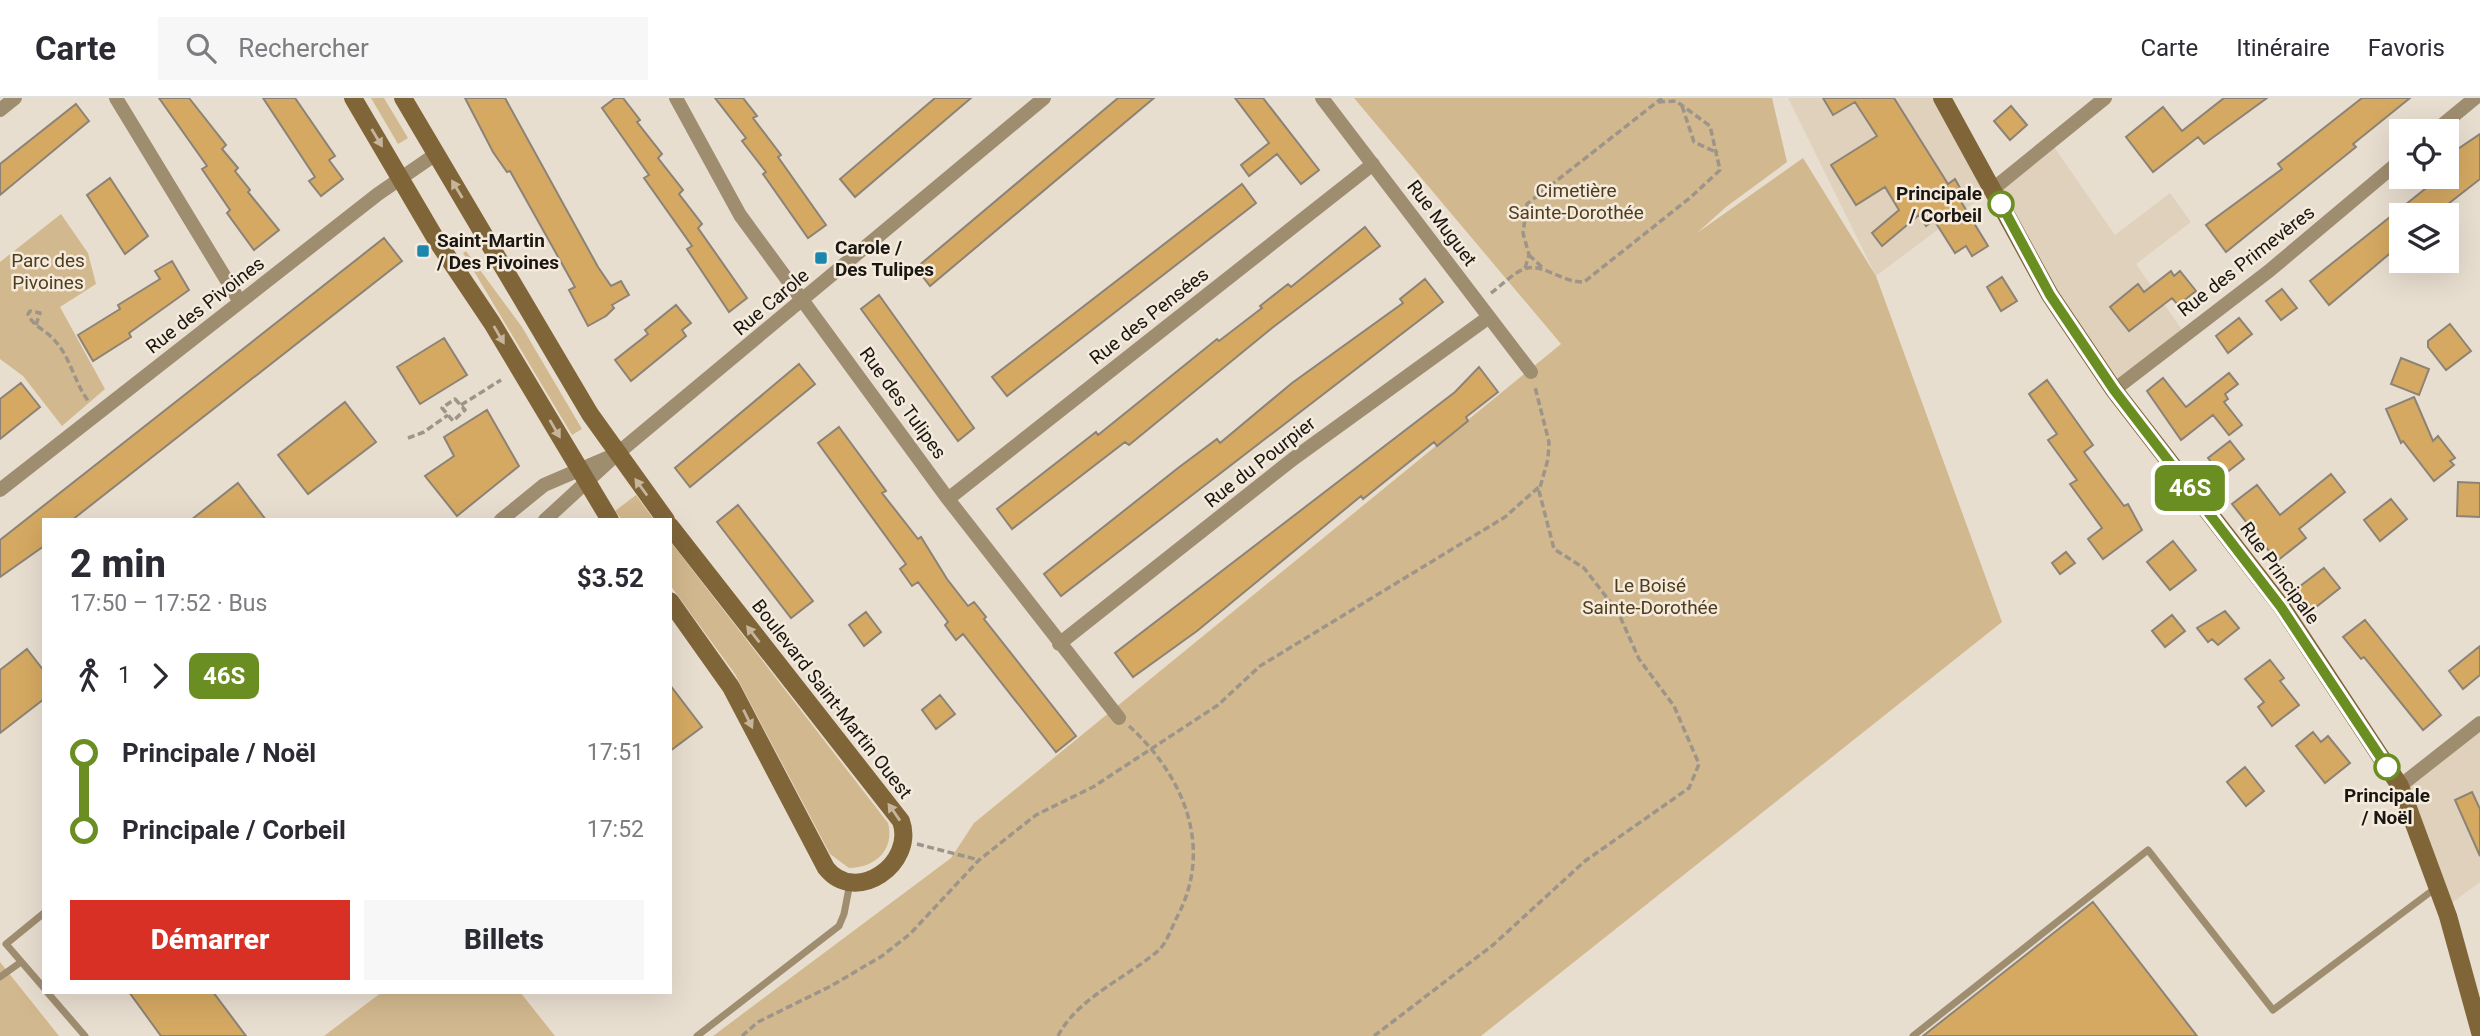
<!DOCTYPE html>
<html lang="fr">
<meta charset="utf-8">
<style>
body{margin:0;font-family:Roboto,sans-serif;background:#f7f7f7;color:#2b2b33;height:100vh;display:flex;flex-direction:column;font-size:26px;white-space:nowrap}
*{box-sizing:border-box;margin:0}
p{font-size:23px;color:#7c7c81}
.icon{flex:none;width:38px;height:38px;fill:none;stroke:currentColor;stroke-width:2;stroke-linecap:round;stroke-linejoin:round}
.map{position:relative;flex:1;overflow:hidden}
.panel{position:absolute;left:42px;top:420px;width:630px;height:476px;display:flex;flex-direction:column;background:#fff;border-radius:0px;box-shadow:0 7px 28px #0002}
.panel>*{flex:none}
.badge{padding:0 14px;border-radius:10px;font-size:24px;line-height:46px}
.fabs{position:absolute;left:2389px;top:21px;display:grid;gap:14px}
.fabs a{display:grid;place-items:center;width:70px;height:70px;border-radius:0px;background:#fff;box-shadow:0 7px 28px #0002;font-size:35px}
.map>.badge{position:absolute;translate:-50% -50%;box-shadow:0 0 0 4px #fff}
.legs{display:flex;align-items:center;gap:10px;height:77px;padding:0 28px;font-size:23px}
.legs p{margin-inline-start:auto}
.summary{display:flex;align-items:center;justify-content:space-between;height:119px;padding:0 28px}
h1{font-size:38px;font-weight:800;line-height:52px}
.primary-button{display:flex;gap:14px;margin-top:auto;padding:14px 28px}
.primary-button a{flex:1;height:80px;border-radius:0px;background:#d93025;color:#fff;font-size:28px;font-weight:800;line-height:80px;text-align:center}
.primary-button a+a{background:#f7f7f7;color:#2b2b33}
ul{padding:0 28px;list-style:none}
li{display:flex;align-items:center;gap:24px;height:77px;font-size:26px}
li i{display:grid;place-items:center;width:10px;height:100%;margin:0 9px;background:currentColor}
li i::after{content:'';width:18px;height:18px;margin:-9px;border:5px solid;border-radius:50%;background:#fff}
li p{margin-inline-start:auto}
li:first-child i{background:linear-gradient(#0000 50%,currentColor 0)}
li:last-child i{background:linear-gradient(currentColor 50%,#0000 0)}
header{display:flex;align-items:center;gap:42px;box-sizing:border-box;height:98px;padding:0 35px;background:#fff;border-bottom:2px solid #e1e1e2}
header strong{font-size:33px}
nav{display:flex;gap:38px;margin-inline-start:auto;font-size:24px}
.search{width:490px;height:63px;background:#f7f7f7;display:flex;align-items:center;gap:18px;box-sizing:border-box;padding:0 24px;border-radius:0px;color:#7c7c81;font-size:26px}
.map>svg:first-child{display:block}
</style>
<header>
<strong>Carte</strong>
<div class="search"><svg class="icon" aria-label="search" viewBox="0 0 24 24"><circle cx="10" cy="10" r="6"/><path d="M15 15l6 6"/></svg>Rechercher</div>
<nav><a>Carte</a><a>Itinéraire</a><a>Favoris</a></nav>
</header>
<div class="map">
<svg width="2480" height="938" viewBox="0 0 2480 938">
<rect width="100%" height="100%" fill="#e8ded0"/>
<!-- built -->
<path fill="#dfd1bc" d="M1788,0h154l51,91 57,-48 65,94 55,-42 21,29 -55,42 49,70 -71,56 -122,-201 -116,87z
M2480,625v159l-35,26 -45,-122z"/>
<!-- green -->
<path fill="#d2b88e" d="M371,0h13l24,40 -10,6z
M1354,0h418l15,64 -61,45 -29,26 106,-75 73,118 126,346 -521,414h-768l238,-178 23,-35 587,-479z
M61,116l27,39 8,31 -36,23 45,82 -43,37 -39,-50 -23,-17v-97z
M466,153l56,76 60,102 -10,6 -109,-182z
M636,397l18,25h-32l-7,-9z
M670,443l218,282c7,27 -13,45 -39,45l-19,-14 -95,-180 -65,-89z
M0,864l59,74h-59z
M382,894h138l35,44h-231z"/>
<!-- building -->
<path fill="#d5a962" stroke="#8c8376" stroke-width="2" d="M159,0h30l37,47 -4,4 16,19 -3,3 15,19 -2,2 31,38 -25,20 -27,-37 3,-3 -28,-41 5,-3z
M263,0h32l40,58 -6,4 14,19 -22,17 -12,-15 6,-4z
M465,0h40l93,169 13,19 10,-5 8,14 -17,10 2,3 -8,8 -18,10 -19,-36 6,-3 -65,-116 -3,1 -14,-20z
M615,0h8l17,22 -3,2 25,32 -4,4 25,32 -4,4 23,30 -4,4 49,70 -18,14 -42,-63 5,-3 -48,-68 5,-3 -47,-67z
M715,0h28l14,18 -4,2 28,37 -3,2 48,68 -18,13 -45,-64 3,-2 -24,-31 4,-3z
M935,0h36l-116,99 -15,-18z
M1118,0h36l-224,188 -14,-18z
M1235,0h28l56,72 -18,14 -24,-30 -28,22 -8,-11 28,-22z
M1823,0h71l54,86 7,-5 10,18 -5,3 28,46 -16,10 -6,-10 -11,7 -21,-33 -8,6 -7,-11 -37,31 -10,-13 27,-23 -14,-23 -29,18 -25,-40 46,-29 -22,-34 -22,13z
M2224,0h43l-63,46 -6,-7 -45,35 -27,-35 37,-30 19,24z
M2362,0h48l-57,46 3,3 -130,105 -20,-27 76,-56 -4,-5z
M76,6l13,17 -89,74v-31z
M2011,8l16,19 -17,15 -16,-19z
M2480,36v45l-46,36h-33v29l-72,61 -19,-24 130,-104h6v-20z
M110,80l38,58 -23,18 -38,-59z
M1242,86l14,19 -249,193 -15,-19z
M1365,129l15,19 -108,82 -143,117 -4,-3 -113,87 -15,-20 99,-77 2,3 119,-96 2,2 43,-33 -2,-2 28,-22 3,3z
M384,140l18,23 -330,259h-28v26l-44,31v-37z
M172,163l17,29 -60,43 2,4 -38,24 -15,-26 42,-26 -2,-4 42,-26 -5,-8z
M2171,173l3,5 6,-5 16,20 -18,14 -6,-7 -43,33 -19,-24 28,-23 6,8z
M2002,179l15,24 -16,10 -14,-24z
M1425,181l18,23 -382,294 -17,-22 134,-106 39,-29 3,4 72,-60 111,-80 -3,-4z
M2282,191l15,19 -16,12 -15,-19z
M879,197l95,133 -16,13 -97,-132z
M676,207l15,18 -9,7 4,6 -55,45 -16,-21 33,-26 -3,-4z
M2239,220l13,16 -24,19 -12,-17z
M2450,226l21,27 -25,19 -18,-23v-6z
M444,240l23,37 -47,29 -23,-37z
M2401,260l28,11 -10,26 -28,-11z
M799,266l16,20 -125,103 -15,-19z
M1479,269l19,25 -32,25 2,4 -31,25 -3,-4 -71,57 -2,-3 -164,135 -64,46 -18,-24 340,-261z
M2229,275l9,11 -13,10 3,5 -4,3 18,23 -13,10 -16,-20 -32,25 -34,-49 16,-13 23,29z
M2047,282l46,65 -9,7 40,54 4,-2 14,26 -39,29 -15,-20 14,-11 -32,-44 7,-4 -29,-40 9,-6 -28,-40z
M21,285l19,24 -40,32v-40z
M2414,299l19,44 5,-5 17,22 -5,3 4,4 -20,16 -31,-40 -2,2 -15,-34z
M345,304l31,40 -68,52 -30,-39z
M487,312l32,56 -62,50 -32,-40 29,-20 -10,-19z
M839,329l47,64 -4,2 36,46 3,-2 26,42 21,27 6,-4 12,15 -2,2 92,117 -20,16 -93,-118 -7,6 -11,-15 3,-3 -30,-40 -6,4 -12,-17 6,-5 -88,-121z
M2230,343l14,18 -22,17 -14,-18z
M2331,376l14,18 -46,37 7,9 -29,23 -45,-57 25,-19 23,30z
M2458,384l22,1v34l-23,-1z
M238,385l28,37h-75z
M2391,401l16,20 -27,22 -16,-21z
M738,407l75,96 -22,17 -74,-96z
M2173,443l23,29 -26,20 -23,-28z
M2066,454l9,11 -15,11 -8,-11z
M2324,470l16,20 -29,23 -16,-21z
M2225,513l14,17 -21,17 -6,-6 -4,3 -11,-14z
M866,514l15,20 -17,14 -15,-21z
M2172,517l13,16 -20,16 -13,-16z
M2365,522l76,95 -18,15 -59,-73 -3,2 -18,-22z
M2480,548v29l-17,14 -14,-18z
M27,551l17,22v28l-44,34v-63z
M2270,562l14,18 -4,3 19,24 -27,21 -14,-19 6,-5 -19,-23z
M670,587l32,42 -32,24z
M940,597l15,19 -19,15 -14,-19z
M2313,634l8,10 7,-6 22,27 -25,20 -29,-37z
M2245,669l19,24 -18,15 -19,-24z
M2472,694l8,17v47l-25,-56z
M2093,804l104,134h-274z
M129,894h84l33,44h-85z"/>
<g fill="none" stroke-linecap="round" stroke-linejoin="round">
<!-- path -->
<path stroke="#9d958a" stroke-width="3.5" stroke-dasharray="7 3.5" stroke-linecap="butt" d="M1682,8l12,36 24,11
M1529,157l14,13
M1525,170l4,-13 -6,-22 4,-29 135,-106
M1491,195c10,-7 22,-20 33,-24 18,-7 38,14 60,13l107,-85 29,-27 -10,-44 -34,-25 -18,1
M36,227l4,-12 -10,-2 -2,3c5,13 20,17 28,28 15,17 19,42 33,60
M455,301l10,11 -12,11 -11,-13z
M461,307l40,-25
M408,340l16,-6 24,-17
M917,746l62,16
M742,938l16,-14 73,-36 51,-30 28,-22 69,-74 57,-45 57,-28 125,-82 42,-39 245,-149 35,-31
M1058,938c19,-38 70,-59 101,-86 8,-8 13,-23 18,-33 37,-69 7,-141 -48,-191
M1374,938l119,-91 92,-84 104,-73 10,-24 -25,-58 -35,-47 -21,-47 -34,-44 -30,-19 -15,-58 9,-32 1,-17 -14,-55"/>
<!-- lane -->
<path stroke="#9f8d70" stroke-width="7" d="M44,815l-38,31 38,44
M0,879l21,-15
M47,894l38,44
M697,938l142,-110 5,-12 6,-31
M1913,938l235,-186 125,160 164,-123"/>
<!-- street -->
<path stroke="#9f8d70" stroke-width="14" d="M116,0l124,204
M676,0l64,117 208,284 171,219
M1322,0l209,274
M0,12l15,-12
M2435,33l40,-33
M1993,91l112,-91
M2114,292l155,-119 132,-111
M0,392l378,-296 58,-40
M948,401l425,-335
M501,422l43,-35 63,-27
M545,422l73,-67 426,-355
M1059,546l234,-185 196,-142
M2400,688l80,-63"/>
<!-- secondary -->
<path stroke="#806539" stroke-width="18" d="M353,0l84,143 55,82 118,197
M403,0l187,316 76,106
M1942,0l108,197 64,95 168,217 118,179 48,130 32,116
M670,428l231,295c15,42 -45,85 -75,47l-95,-181 -61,-86"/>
</g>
<!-- one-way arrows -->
<defs><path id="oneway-solid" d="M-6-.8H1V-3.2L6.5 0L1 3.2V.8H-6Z" transform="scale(1.75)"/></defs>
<g fill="#c6b59b">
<use href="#oneway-solid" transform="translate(377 40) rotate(59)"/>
<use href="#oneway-solid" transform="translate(457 91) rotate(-121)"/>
<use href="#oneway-solid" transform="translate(499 237) rotate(60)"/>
<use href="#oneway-solid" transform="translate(555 331) rotate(60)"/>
<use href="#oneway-solid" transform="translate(641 389) rotate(-126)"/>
<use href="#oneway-solid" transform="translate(753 536) rotate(-128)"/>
<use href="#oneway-solid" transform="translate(748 621) rotate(64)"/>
<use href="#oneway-solid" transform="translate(894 714) rotate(-125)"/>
</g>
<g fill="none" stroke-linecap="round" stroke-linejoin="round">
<defs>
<path id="line-1" d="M2001,106l49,91 64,95 167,217 106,160"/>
</defs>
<!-- line-1 casing -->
<use href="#line-1" stroke="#fff" stroke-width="16"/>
<!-- line-1 -->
<use href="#line-1" stroke="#6b8e23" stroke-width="10"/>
</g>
<!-- markers -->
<g fill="#fff" stroke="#6b8e23" stroke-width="3.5">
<circle cx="2001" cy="106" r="12"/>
<circle cx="2387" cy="669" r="12"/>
</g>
<g fill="#1b87af" stroke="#f5ebdd" stroke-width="2.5">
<rect x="416" y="146" width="14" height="14" rx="3.5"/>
<rect x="814" y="153" width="14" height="14" rx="3.5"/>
</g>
<g text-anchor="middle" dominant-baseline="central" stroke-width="5" stroke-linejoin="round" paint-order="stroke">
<!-- park labels -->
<g font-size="19" fill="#4e3c1c" stroke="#f5ebdd">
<text x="1576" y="92">Cimetière<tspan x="1576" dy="22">Sainte-Dorothée</tspan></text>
<text x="48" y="162">Parc des<tspan x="48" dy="22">Pivoines</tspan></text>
<text x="1650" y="487">Le Boisé<tspan x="1650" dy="22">Sainte-Dorothée</tspan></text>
</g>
<!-- stop labels -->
<g font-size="19" font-weight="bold" fill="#1a1611" stroke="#f5ebdd" text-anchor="end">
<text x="1982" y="95">Principale<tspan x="1982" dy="22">/ Corbeil</tspan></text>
<text x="2387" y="697" text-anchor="middle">Principale<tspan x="2387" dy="22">/ Noël</tspan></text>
</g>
<!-- street labels -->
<g font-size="19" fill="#1a1611" stroke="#f5ebdd">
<text transform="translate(1442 125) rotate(53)">Rue Muguet</text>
<text transform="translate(2246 163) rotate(-38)">Rue des Primevères</text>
<text transform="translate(771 204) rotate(-40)">Rue Carole</text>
<text transform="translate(205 207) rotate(-38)">Rue des Pivoines</text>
<text transform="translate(1149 218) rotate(-38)">Rue des Pensées</text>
<text transform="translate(903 305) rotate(54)">Rue des Tulipes</text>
<text transform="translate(1260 364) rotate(-38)">Rue du Pourpier</text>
<text transform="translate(2280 475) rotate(54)">Rue Principale</text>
<text transform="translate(832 601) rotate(52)">Boulevard Saint-Martin Ouest</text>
</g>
<!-- poi labels -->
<g font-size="19" font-weight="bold" fill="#1a1611" stroke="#f5ebdd" text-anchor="start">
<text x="437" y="142">Saint-Martin<tspan x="437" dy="22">/ Des Pivoines</tspan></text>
<text x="835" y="149">Carole /<tspan x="835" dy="22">Des Tulipes</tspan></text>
</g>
</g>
</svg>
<div class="fabs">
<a><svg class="icon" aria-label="locate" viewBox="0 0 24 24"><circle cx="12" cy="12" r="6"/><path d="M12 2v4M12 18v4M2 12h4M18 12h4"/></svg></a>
<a><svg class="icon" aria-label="layers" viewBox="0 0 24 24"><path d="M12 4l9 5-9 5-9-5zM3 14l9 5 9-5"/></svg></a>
</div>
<b class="badge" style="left:2190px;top:390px;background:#6b8e23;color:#fff">46S</b>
<section class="panel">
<div class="summary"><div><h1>2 min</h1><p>17:50 – 17:52 · Bus</p></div><b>$3.52</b></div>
<div class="legs"><svg class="icon" aria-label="walk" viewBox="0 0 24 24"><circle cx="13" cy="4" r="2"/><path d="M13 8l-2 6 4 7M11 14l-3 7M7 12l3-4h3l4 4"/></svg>1<svg class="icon" aria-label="forward" viewBox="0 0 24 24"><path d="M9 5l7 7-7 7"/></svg><b class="badge" style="background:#6b8e23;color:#fff">46S</b></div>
<ul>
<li><i style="color:#6b8e23"></i><b>Principale / Noël</b><p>17:51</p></li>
<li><i style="color:#6b8e23"></i><b>Principale / Corbeil</b><p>17:52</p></li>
</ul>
<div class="primary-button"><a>Démarrer</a><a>Billets</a></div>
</section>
</div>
